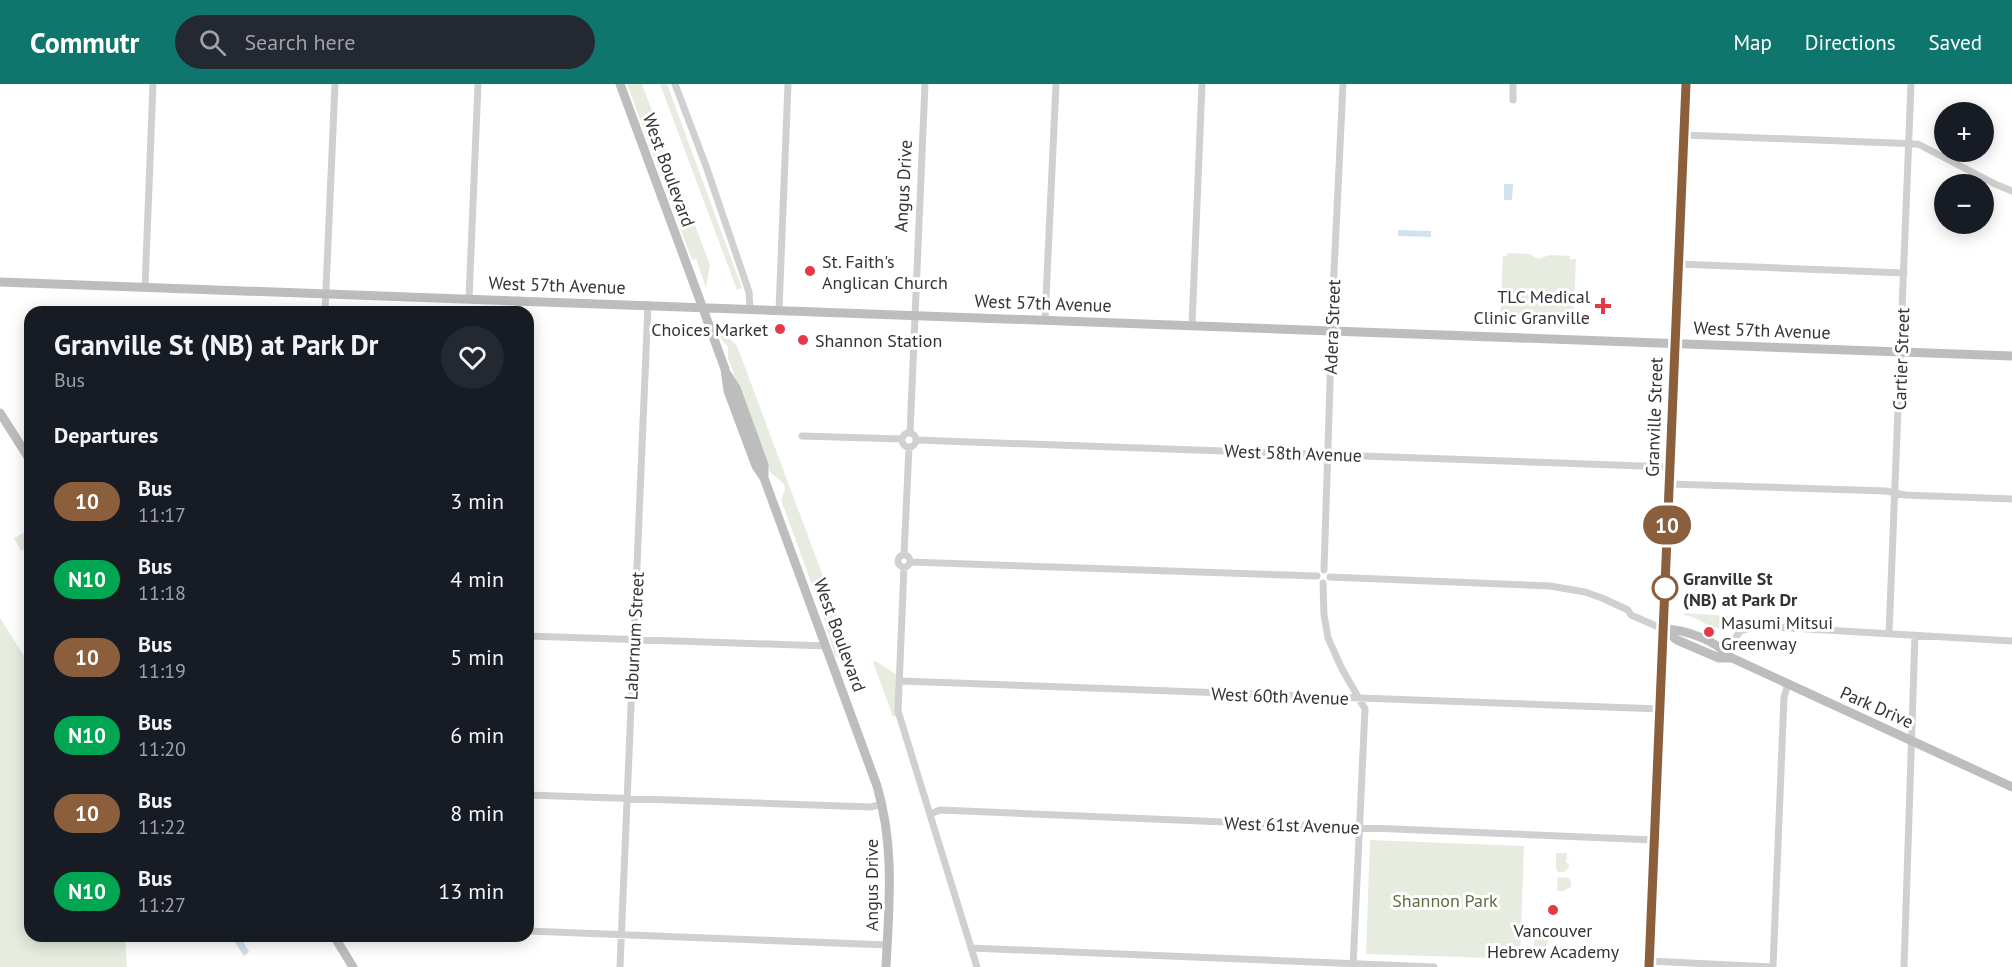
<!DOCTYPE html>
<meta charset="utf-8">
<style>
body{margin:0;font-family:"PT Sans",sans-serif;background:#242831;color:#f1f3f6;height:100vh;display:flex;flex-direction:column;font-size:22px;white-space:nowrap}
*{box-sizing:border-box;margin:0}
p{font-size:20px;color:#9ea1a6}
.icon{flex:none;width:33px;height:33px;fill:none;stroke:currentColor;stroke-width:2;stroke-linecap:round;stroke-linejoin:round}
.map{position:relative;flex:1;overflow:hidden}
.drawer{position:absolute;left:24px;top:222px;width:510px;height:636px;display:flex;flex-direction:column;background:#171b24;border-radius:18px;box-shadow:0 3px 15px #0003}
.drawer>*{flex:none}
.badge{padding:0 12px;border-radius:20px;font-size:21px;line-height:39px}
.buttons{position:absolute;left:1934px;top:18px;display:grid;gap:12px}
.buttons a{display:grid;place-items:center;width:60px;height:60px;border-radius:50%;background:#171b24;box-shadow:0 3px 15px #0003;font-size:30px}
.map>.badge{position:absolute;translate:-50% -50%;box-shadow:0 0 0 3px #fff}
h2{padding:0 30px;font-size:22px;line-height:54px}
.round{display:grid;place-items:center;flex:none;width:63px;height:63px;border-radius:32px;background:#242831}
.headline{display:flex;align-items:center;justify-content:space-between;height:102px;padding:0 30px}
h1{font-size:28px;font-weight:600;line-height:45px}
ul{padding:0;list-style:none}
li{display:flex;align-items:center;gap:18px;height:78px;padding:0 30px}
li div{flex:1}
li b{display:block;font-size:22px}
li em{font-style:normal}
li .badge{min-width:66px;font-weight:700;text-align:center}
header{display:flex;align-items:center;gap:36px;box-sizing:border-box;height:84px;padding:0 30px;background:#0f766e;color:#fff}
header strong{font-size:28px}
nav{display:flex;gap:33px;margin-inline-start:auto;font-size:21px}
.search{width:420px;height:54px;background:#242831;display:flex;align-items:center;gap:15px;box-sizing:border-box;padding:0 21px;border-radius:33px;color:#9ea1a6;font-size:22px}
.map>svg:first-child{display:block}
</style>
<header>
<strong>Commutr</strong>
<div class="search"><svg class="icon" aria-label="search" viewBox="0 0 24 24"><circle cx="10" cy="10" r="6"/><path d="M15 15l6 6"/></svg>Search here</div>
<nav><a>Map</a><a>Directions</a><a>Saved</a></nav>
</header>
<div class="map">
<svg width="2012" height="883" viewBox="0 0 2012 883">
<rect width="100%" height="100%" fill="#fff"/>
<!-- green -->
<path fill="#e6ecdf" d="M627,0h15l68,181 -4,23 -10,-29 -4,1z
M660,0h7l75,204 -5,2z
M1507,169l22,1 10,5 10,-4 21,1v3h6l-3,64 -73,-3 3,-64h4z
M716,241l21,21 117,313 -10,1 -9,-4 -13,-44 4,-2 -4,-9h-4l-37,-101 4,-10 -1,-6 -14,-12 -42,-114v-11l-7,-8z
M30,445v16l-9,6 -7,-13z
M1685,529l43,3 2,12c-23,3 -28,-11 -47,-13z
M0,534l30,47v271h95l2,31h-127z
M875,577l21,13v42l-3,1 -20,-55z
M1370,756l154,6 -4,113 -154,-5z
M1556,769h11l-1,10h3v4l-5,5h-6l-2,-4z
M1558,793l11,1 2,4v5l-8,4h-6z
M1534,853l15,1 -5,17h-10z"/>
<!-- water -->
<path fill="#cfe2ee" d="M1504,100h9l-1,16h-8z
M1398,146l33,1v6l-33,-1z
M231,852h9l9,16 -5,4z"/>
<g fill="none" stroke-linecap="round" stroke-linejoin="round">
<!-- street -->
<path stroke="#d0d0d0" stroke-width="7" d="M675,0l31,82 43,126 1,17
M1513,16v-16
M1684,51l234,9 77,40 17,7
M1678,180l226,9
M145,203l8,-203
M469,215l9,-215
M779,226l9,-226
M325,228l10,-228
M519,228v-12
M1045,236l11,-236
M1192,241l10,-241
M910,349l15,-349
M902 356a7 7 0 1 1 14 0a7 7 0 1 1-14 0Z
M802,352l100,3
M916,356l753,27
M1669,400l217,7 19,4 107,4
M898 477a6 6 0 1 1 12 0a6 6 0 1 1-12 0Z
M904,471l5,-108
M910,478l407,14
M904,483l-6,144 79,256
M1324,486l7,-218 3,-9 -2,-13 1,-37 10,-209
M1330,493l220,9 35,6 17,6 26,12 3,5 32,14
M1323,499l1,32 4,23 14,31 23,40 -12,258
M1889,550l22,-550
M528,552l298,10
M1729,573l2,-12 9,-14 18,-5 254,15
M900,597l760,28
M528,711l343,12 11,-3
M930,730l10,-4 714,30
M528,847l359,14
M971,864l463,19
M1649,877l123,6
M620,883l28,-662
M1773,883l11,-270 4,-13
M1904,883l11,-332"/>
<!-- secondary -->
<path stroke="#bdbdbd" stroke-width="9" d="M620,0l78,211 27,74 3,22 28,75 8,12 113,308c18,61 12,119 9,181
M0,198l2012,74
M727,290l9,14 28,77v13
M0,329l30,47
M1663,545l14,11 42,18h13l280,129
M1663,545c20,0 54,11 66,28
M334,852l19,31"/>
<!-- highway -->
<path stroke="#9a9a9a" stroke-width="12" d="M1649,883l37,-883"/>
</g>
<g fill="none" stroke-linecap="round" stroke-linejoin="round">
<defs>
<path id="line" d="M1649,883l37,-883"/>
</defs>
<!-- line casing -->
<use href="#line" stroke="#fff" stroke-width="14"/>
<!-- line -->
<use href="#line" stroke="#8b5e3c" stroke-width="9"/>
</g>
<!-- markers -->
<g fill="#e63946" stroke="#fff" stroke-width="2">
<circle cx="810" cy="187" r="6"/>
<path d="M1600 213h6v6h6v6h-6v6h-6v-6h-6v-6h6z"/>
<circle cx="780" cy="245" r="6"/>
<circle cx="803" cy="256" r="6"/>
<circle cx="1709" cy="548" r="6"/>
<circle cx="1553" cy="826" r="6"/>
</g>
<circle fill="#fff" stroke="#8b5e3c" stroke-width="3" cx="1665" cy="504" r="12"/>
<g text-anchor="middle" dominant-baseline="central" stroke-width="6" stroke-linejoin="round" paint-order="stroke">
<!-- street labels -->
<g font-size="18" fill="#333" stroke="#fff">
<text transform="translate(669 86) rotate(70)">West Boulevard</text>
<text transform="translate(903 102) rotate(-87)">Angus Drive</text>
<text transform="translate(557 201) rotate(2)">West 57th Avenue</text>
<text transform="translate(1043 219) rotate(2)">West 57th Avenue</text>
<text transform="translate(1332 243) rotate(-88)">Adera Street</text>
<text transform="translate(1762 246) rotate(2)">West 57th Avenue</text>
<text transform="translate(1901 275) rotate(-88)">Cartier Street</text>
<text transform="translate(1654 333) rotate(-88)">Granville Street</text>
<text transform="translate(1293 369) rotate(2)">West 58th Avenue</text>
<text transform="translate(840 551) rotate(70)">West Boulevard</text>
<text transform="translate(634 552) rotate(-87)">Laburnum Street</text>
<text transform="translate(1280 612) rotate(2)">West 60th Avenue</text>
<text transform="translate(1877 623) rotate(24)">Park Drive</text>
<text transform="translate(1292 741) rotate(2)">West 61st Avenue</text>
<text transform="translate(871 801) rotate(-90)">Angus Drive</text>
</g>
<!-- poi labels -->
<g font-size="18" fill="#333" stroke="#fff" text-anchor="start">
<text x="822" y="177">St. Faith's<tspan x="822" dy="21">Anglican Church</tspan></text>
<text x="1590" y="212" text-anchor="end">TLC Medical<tspan x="1590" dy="21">Clinic Granville</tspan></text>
<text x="768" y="245" text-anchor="end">Choices Market</text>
<text x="815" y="256">Shannon Station</text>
<text x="1721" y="538">Masumi Mitsui<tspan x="1721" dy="21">Greenway</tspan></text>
<text x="1553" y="846" text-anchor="middle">Vancouver<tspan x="1553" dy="21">Hebrew Academy</tspan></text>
</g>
<!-- stop labels -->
<g font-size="18" font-weight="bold" fill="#333" stroke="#fff" text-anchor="start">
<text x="1683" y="494">Granville St<tspan x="1683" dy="21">(NB) at Park Dr</tspan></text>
</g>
<!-- park labels -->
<g font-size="18" fill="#56703f" stroke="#fff">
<text x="1445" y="816">Shannon Park</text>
</g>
</g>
</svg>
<div class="buttons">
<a>+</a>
<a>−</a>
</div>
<b class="badge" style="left:1667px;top:441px;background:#8b5e3c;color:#fff">10</b>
<section class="drawer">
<div class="headline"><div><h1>Granville St (NB) at Park Dr</h1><p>Bus</p></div><a class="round"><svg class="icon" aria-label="heart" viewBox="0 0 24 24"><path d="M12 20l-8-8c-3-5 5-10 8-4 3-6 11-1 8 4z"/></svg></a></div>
<h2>Departures</h2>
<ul>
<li><span class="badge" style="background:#8b5e3c;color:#fff">10</span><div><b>Bus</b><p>11:17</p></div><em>3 min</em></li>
<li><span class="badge" style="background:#00a651;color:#fff">N10</span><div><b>Bus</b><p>11:18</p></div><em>4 min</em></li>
<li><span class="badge" style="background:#8b5e3c;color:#fff">10</span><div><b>Bus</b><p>11:19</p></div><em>5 min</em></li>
<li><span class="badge" style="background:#00a651;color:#fff">N10</span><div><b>Bus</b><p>11:20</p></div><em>6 min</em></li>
<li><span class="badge" style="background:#8b5e3c;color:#fff">10</span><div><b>Bus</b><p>11:22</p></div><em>8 min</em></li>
<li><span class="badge" style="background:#00a651;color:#fff">N10</span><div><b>Bus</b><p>11:27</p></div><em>13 min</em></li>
</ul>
</section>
</div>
